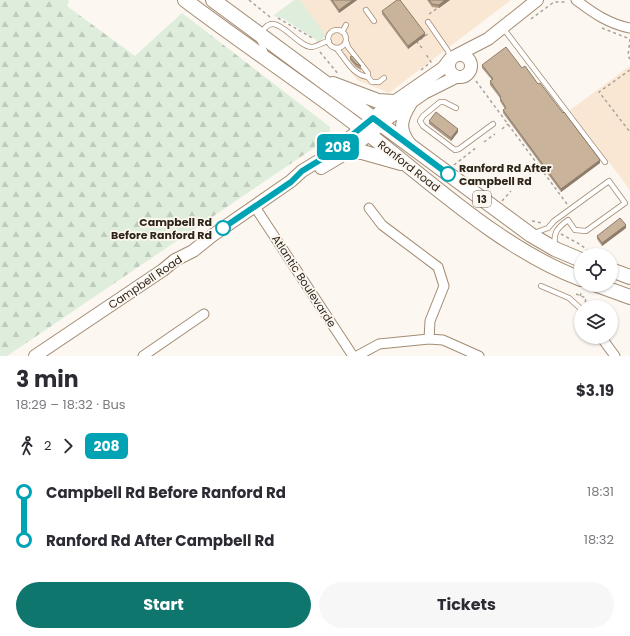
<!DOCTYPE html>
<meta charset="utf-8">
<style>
body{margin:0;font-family:Poppins,sans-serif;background:#f7f7f7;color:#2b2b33;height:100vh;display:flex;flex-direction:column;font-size:15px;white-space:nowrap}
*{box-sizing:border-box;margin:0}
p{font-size:13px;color:#7c7c81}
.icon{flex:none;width:22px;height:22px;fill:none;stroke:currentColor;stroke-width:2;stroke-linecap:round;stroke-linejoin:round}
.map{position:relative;height:356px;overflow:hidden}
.details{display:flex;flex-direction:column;background:#fff;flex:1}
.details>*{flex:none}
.badge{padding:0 8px;border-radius:6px;font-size:14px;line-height:26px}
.buttons{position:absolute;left:574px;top:248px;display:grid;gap:8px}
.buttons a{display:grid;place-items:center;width:44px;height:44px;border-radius:50%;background:#fff;box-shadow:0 1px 3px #0004;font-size:20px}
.map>.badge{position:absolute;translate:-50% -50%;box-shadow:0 0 0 2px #fff}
.legs{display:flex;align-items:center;gap:6px;height:44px;padding:0 16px;font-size:13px}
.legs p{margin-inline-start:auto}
.headline{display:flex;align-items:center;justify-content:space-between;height:68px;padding:0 16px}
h1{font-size:22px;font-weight:700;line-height:30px}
.button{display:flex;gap:8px;margin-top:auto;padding:8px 16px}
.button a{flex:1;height:46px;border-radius:24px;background:#0f766e;color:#fff;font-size:16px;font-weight:700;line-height:46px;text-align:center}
.button a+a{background:#f7f7f7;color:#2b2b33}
ul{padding:0 16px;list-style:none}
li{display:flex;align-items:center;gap:14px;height:48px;font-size:15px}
li i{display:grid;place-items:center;width:6px;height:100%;margin:0 5px;background:currentColor}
li i::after{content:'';width:10px;height:10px;margin:-5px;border:3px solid;border-radius:50%;background:#fff}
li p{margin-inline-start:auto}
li:first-child i{background:linear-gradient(#0000 50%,currentColor 0)}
li:last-child i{background:linear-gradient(currentColor 50%,#0000 0)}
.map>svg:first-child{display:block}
</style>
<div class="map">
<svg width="630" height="356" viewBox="0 0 630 356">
<defs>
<pattern id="forest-firs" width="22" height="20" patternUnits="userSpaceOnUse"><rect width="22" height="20" fill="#deeddc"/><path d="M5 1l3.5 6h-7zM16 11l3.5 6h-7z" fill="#bfcbbc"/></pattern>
</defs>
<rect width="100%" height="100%" fill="#fcf7f1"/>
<!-- built -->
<path fill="#fae7d3" d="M298,0h213l-122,93 -32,-13z
M630,66v124l-60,-80z"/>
<!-- green -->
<path fill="#deeddc" d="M294,0h6l26,36 -8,7 -3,-4 -33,-21 -9,-2z"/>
<!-- forest -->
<path fill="url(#forest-firs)" d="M0,0h69l-2,6 68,50 47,-43 148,114v10l-323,219h-7z"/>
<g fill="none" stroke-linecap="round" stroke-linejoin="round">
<defs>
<path id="lane" d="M366,10l8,11
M428,22l20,29 3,8
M503,28l102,134
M328 39a9 9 0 1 1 18 0a9 9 0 1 1-18 0Z
M342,32l4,-7
M346,41l2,6 20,26v4l4,5h7l5,-4
M336,48c10,11 16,27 32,29
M265,51l-6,-11c12,-39 34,5 52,7 6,0 11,-5 18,-6
M456,108l-12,-6h-4l-17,14 -3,5 3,5 32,24 4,-1 34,-25
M534,233l14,-5 6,-7 55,-40 16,22 -39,28 -11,-1 -7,-10c-11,8 -15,13 -13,26
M541,286l28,12 12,11"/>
<path id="street" d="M576,0c17,13 33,24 54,28
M255,207l98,149
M369,208l13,17 56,42 6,19 -14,35 -1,18
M601,337l14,19
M143,356l61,-42
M357,356l22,-12 50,-5 14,1 36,16"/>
<path id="secondary" d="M449 66a11 11 0 1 1 22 0a11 11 0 1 1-22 0Z
M457,55l31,-16 49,-39
M410,144c-12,-15 -9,-25 1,-41
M321,168l27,-16 42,-35 34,-24 32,-16
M35,356l128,-86 12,-10 18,-9 20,-16 78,-54 11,-10 23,-14 28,-22 28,-24 62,-43 7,-9"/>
<path id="primary" d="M185,0c58,44 119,84 177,129 68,52 139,120 219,150
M213,0l318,235 24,14 26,11
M333,84l45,17 16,1
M348,152h14l39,11
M611,270l19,7
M597,285l33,12"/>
</defs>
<!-- lane casing -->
<use href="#lane" stroke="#a48c73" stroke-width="6"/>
<!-- street casing -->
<use href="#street" stroke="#a48c73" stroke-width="11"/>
<!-- secondary casing -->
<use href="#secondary" stroke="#a48c73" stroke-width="14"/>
<!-- primary casing -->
<use href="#primary" stroke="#a48c73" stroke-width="16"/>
<!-- path -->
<path stroke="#a9a39b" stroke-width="1.5" stroke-dasharray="3 3" stroke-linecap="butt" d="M249,0l21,17
M429,14l10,-7
M278,18l36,21
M531,19l23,-17h13
M602,28l28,11
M630,39l-2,17 2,3
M422,48l-5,-6 12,-9
M320,52l19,23
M421,70l10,-8 -6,-9
M630,70l-31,22 31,40
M476,81l91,123
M467,82l2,-1
M502,129l6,-5
M484,142l11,-8
M454,165l23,-18
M535,173l6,-4
M518,186l10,-7
M502,201l9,-10
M532,221l10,2
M561,234l20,11 6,5
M576,294l10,4 -1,5
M580,296l2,-5"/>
<!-- lane -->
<use href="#lane" stroke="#fff" stroke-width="4.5"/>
<!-- street -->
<use href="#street" stroke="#fff" stroke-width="9"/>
<!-- secondary -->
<use href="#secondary" stroke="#fff" stroke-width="12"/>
<!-- primary -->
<use href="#primary" stroke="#fff" stroke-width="14"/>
</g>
<!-- wall -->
<path fill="#ae9a85" d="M330,0h27l-18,13z
M427,0h23l-11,8 -7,-1z
M382,11l43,25 -17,13 -26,-35z
M350,57l11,9v4l-5,-3 -6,-7z
M482,65l40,3 16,16 62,79 -39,29 -58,-79v-3l2,-1 -5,-8v-3l-10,-13v-4l2,-1 -10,-12z
M429,121l29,11 -7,9 -22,-17z
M626,228l-24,18 -5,-7v-3z"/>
<!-- shaded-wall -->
<path fill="#8d7d6c" d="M353,0h4l-18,13v-3z
M445,0h5l-11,8v-3z
M425,33v3l-17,13v-3z
M458,129v3l-7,9v-3z
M600,160v3l-39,29v-3z
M626,225v3l-24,18v-3z"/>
<!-- building -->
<path fill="#cab39b" stroke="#8d7d6c" d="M332,0h21l-14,10z
M397,0h3l25,33 -17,13 -26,-35z
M429,0h16l-6,5 -7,-1z
M506,47l16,21 3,-2 13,18 2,-1 23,30 1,-1 36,48 -39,29 -58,-79 3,-2 -6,-10 1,-1 -11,-16 3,-2 -11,-14z
M352,56l9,10 -5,-2 -6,-7z
M436,112l22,17 -7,9 -22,-17z
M620,218l6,7 -24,18 -5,-7z"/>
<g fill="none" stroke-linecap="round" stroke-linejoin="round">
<defs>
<path id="line-1" d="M223,228l68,-46 11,-11 23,-14 48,-39 75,56"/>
</defs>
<!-- line-1 casing -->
<use href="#line-1" stroke="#fff" stroke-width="9"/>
<!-- line-1 -->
<use href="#line-1" stroke="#00a3b4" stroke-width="6"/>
</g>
<!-- markers -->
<g fill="#fff" stroke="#00a3b4" stroke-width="2">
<circle cx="448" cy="174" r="7"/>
<circle cx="223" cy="228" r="7"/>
</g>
<g text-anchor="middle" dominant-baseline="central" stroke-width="3.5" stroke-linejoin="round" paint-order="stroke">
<!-- shield labels -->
<rect fill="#fcf7f1" stroke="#6c645a" stroke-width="1" x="473" y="191" width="18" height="16" rx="3"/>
<g font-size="10" font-weight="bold" fill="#2e251a">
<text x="482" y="199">13</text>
</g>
<!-- street labels -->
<g font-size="11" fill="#2e251a" stroke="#fcf7f1">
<text transform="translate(409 166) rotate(38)">Ranford Road</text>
<text transform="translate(304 281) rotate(57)">Atlantic Boulevarde</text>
<text transform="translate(145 282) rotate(-34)">Campbell Road</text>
</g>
<!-- stop labels -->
<g font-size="11" font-weight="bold" fill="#2e251a" stroke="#fcf7f1" text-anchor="start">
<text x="459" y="168">Ranford Rd After<tspan x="459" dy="13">Campbell Rd</tspan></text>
<text x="212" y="222" text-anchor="end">Campbell Rd<tspan x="212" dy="13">Before Ranford Rd</tspan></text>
</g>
</g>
</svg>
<div class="buttons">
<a><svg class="icon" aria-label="locate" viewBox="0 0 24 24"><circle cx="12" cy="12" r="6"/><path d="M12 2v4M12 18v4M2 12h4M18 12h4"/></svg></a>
<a><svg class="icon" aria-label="layers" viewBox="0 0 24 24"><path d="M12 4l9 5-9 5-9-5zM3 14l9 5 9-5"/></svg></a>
</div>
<b class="badge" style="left:338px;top:147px;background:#00a3b4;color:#fff">208</b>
</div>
<section class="details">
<div class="headline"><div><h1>3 min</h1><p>18:29 – 18:32 · Bus</p></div><b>$3.19</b></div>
<div class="legs"><svg class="icon" aria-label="walk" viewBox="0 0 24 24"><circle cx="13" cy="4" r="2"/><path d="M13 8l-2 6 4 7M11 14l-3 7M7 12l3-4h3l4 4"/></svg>2<svg class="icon" aria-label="forward" viewBox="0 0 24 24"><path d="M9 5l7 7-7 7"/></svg><b class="badge" style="background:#00a3b4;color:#fff">208</b></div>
<ul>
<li><i style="color:#00a3b4"></i><b>Campbell Rd Before Ranford Rd</b><p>18:31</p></li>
<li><i style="color:#00a3b4"></i><b>Ranford Rd After Campbell Rd</b><p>18:32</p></li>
</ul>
<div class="button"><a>Start</a><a>Tickets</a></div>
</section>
